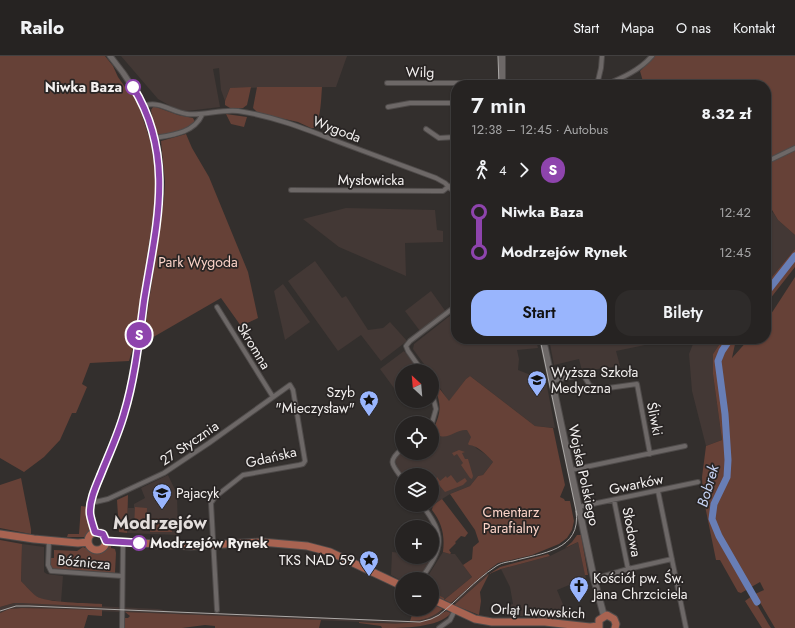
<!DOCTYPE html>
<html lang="pl">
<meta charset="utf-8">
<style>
body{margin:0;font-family:Jost,sans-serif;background:#2e2b2a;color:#f1f3f6;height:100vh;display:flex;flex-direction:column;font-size:15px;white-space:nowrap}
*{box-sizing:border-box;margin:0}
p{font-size:13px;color:#a4a4a5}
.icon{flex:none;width:22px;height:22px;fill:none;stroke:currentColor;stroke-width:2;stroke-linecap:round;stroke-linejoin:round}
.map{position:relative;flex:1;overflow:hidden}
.sheet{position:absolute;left:451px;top:24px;width:320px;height:264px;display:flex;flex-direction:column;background:#262322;border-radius:16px;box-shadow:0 1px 3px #0004,0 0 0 1px #424040}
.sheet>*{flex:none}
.badge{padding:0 8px;border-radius:13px;font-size:14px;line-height:26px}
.needle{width:26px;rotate:334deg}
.buttons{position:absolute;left:395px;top:308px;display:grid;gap:8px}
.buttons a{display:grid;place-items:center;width:44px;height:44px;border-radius:50%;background:#262322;box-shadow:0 1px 3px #0004,0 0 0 1px #424040;font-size:20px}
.map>.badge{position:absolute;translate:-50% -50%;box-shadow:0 0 0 2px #fff}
.legs{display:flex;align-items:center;gap:6px;height:44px;padding:0 20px;font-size:13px}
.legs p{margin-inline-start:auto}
.overview{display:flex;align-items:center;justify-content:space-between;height:68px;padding:0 20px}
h1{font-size:22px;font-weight:600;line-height:30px}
.cta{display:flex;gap:8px;margin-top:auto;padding:8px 20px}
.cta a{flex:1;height:46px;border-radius:16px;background:#99b5fd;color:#111;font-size:16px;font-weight:600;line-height:46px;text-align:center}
.cta a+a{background:#2e2b2a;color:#f1f3f6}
ul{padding:0 20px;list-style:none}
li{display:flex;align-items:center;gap:14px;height:40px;font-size:15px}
li i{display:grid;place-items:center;width:6px;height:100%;margin:0 5px;background:currentColor}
li i::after{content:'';width:10px;height:10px;margin:-5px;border:3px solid;border-radius:50%;background:#262322}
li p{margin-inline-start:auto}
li:first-child i{background:linear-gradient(#0000 50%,currentColor 0)}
li:last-child i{background:linear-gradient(currentColor 50%,#0000 0)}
header{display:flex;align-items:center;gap:24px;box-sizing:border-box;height:56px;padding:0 20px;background:#262322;border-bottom:1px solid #424040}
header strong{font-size:19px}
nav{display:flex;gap:22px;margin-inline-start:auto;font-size:14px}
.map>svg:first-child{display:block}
</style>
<header>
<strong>Railo</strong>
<nav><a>Start</a><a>Mapa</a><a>O nas</a><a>Kontakt</a></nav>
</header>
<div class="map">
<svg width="795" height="572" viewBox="0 0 795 572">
<rect width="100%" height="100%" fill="#332f2d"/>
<!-- built -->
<path fill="#433835" d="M121,0h226l-11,31 -106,1 -5,13 -4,-11 -2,-22 -6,1 7,38 -33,4 -13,-3 -16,-9z
M346,152l89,2 2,20 6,1v11l-38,1 1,33 -67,-29 -36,-28z
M773,156l5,8 17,15v14l-29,35v-67z
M315,205l27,37 4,-2 22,34 15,-2 7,-6 17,19 -26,20 -20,-26 -23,16 -50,-70z
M283,228l27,38 -25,18 -11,-49z
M431,235l15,21 -26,19 -15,-20z
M456,255v28h80l2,9 -21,2 2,9 -1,11 28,11 9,47 -20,-2 -65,-50 -4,3 -17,23 -9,-14 -3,1 -5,-11v-7h-3l-16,-22 1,-5z
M549,283h125l-58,12 4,15 -38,5 -3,-12 -25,6z
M695,283h28l-10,15v20l9,66 -16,6 -14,-55 -3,-37z
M404,295l9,11 4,9h-15v28l-22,-30z
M448,369l22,3 6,20 12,8 5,6 -10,13 -5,1 -8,10 -20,8 -17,11 -1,-30h-29l-6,-9 -2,-6 2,-4 5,-4 30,1v-24z
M168,419l9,19 1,41 -51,-2 1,-25h6v-4l11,-6 -4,-10z
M410,468l23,1 4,13v6l-2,10 -16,24 -17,1v2l-11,-6 1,-23 10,1v4h30v-30h-22z
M578,486l8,36 -29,12 12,29 -41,-3h-18l-1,-11 4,-1 -3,-17 -9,-18 49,-13z
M22,488l22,3v25l3,2 16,2 -2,26 -9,-2 -6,1 -11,-5 -14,-15z
M443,496l7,2h5l17,23 -28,23 -12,-6v-15h-6z
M486,516l1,2h2l-33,29 -4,-1z
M14,547h19l125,6 16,3 237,9 14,-2 16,-8 4,1 -12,8 -20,4 -391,-16 -13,1 -9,4v-6z"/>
<!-- green -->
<path fill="#664137" d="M0,0h105l8,10 5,11 7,10 10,7 15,46 5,27 2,33 -15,90 -5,45 -8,26 -39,2 -8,21 5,3 -11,26h-4l-12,27 -16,17 -20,15 -24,-14z
M655,0h140v179l-17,-15 -12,-20v-115h-122l-4,-14z
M251,31l-4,18 -4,3h-13l-5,-3v-4l5,-13z
M257,31h65c-1,13 -1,29 -7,41h-4l-13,-6 -40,-9 -5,-5z
M153,51h3l22,8 15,3 2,4 -15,10 -20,3 -5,-3 -4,-22z
M226,58l21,3 -3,10 -13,-3z
M186,78l6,14 17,29 39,95 10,46 -17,8 -20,-28 -78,45 21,-145 1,-16 -4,-41z
M795,193v18l-29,37v-20z
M795,221v351h-20l-20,-34 9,-4 -4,-8 -19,11 -3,-1 -18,-32h-4l-13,-64 -1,-19 4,-31 16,-6 -9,-66v-20l10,-15h15l-3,5 -3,14 17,-19h17v-19l7,-9z
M470,320l65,50 18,2 12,57 -5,12 4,2 1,2h5l4,20 -2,9 -5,8 -8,6 -27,11 -34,8 -8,6 -39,34 -19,-9v-2l12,6v2l28,-23 -9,-12 9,-6 1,-12 6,-5 -4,-12 -25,-36 20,-8 8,-10 5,-1 10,-13c-5,-6 -16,-17 -24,-17l-1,-1 3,-7 -4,-7c-10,-1 -18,9 -27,6l-6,-8c7,-16 7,-22 2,-38l3,-2 10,13 17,-22z
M459,394l6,2 -3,1 3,6h3l5,17 -1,3 -2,-1 -9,-13 2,-2 -6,-9 -3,2 -2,-3z
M451,419l6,8 8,-5 2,3 -4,4 -18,7 -10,-12 2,-3 3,4 6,-5 1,2z
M21,422l10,51v5l-31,-6v-43z
M128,439l-1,38 -8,-1 -2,-32z
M442,443l26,34 -3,4 -4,-1 -6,6 1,1 -7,7 2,3 -1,1 -7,-2c2,-17 -1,-29 -11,-42l1,-5z
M81,450l7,1v7l2,15 -5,8h-18l1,-3h11z
M135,451l12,1 -1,20 -12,-1z
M150,462l23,1 -1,13h-22z
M577,479h4l7,40h-3l-7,-33 -13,6 7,-6z
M0,484l22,4 -1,37c5,5 11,12 15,15 9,7 53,7 66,8v3l-80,-4h-8l-14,4z
M111,489v3l4,1 1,4 -1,20 -60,-3 -5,-4v-8h4v-8l23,1 6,-4 9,4h7z
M548,498l2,2 -49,13 -12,5 -9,18 1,9 -2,14 -25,-10 35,-31 11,-7z
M752,540l17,29 2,3h-9l-17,-27z
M432,548l11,5c-10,8 -20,12 -33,12l4,-12h18z
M22,552l80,2v6l-14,-1 -4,13h-84v-15l9,-4z
M446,555l5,2c-13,15 -48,15 -69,15l-1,-2 -22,-3v-1c29,1 63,6 87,-11z
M125,556l196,8 -2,8h-104v-2l-10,-1 -23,3h-58v-10h4l2,-2z"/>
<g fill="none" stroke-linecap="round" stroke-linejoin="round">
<!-- river -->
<path stroke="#687eb6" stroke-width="7" d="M766,237l29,-37
M730,283l-8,12 -4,10 7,53 3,46 -1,17 -13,27 -2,15 7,17 38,66"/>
<defs>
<path id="minor" d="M387,27h115
M555,29h37
M597,29l4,-17 1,-12
M605,29c17,-7 35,-15 47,-29
M144,50c14,-6 28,6 43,8 17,2 33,-5 51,-3 35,5 68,18 101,31 33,12 65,24 97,36l9,5 11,11
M388,51l22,-4h46
M426,73l13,9 17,-1
M154,82c18,-3 40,-5 48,-23
M766,106l29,-14
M291,134l145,1h7l6,-5
M217,251l56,90
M422,315l-14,-20 -2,-5 4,-5 46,-35
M552,325l27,-6 5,1 6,10 11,3 36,-5 13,70
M432,367l4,-14 -4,-16
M402,393c-15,12 -10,16 0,29
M571,414l114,-24
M658,435l28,137
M614,444l14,69
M91,447l17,-4 56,-26 45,-30 81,-58 3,5 12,71 -2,3 -4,1 -56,10 -28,22 -4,6 6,107
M578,451l120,-25
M49,484l-1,25 3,6 71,5
M421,523c22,-31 25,-43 1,-74
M594,523l34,-10 44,-10
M122,572l1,-86
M439,572l11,-8 5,-10"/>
<path id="tertiary" d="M95,476l-5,-18 1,-11 7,-21 22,-57 8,-24 7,-36 25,-173c1,-55 -15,-94 -50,-136"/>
<path id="secondary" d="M502,0v29
M543,283l51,240 10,37"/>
<path id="primary" d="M88 485a9 9 0 1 1 18 0a9 9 0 1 1-18 0Z
M0,478l34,5 44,4 10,-1
M106,485l85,5 70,-4 46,4 23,6 72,34
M432,543l43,20 17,3h53l45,5 8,-1
M599,572v-8l8,-5 7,4 2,5 -1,4"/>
</defs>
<!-- minor casing -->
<use href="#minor" stroke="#4f4b4a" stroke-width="6"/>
<!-- tertiary casing -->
<use href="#tertiary" stroke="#4f4b4a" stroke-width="7"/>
<!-- secondary casing -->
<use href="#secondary" stroke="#4f4b4a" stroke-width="8"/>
<!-- primary casing -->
<use href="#primary" stroke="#4f4b4a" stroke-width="9"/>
<!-- minor -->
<use href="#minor" stroke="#6d6867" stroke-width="4"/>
<!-- tertiary -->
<use href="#tertiary" stroke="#6d6867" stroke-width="5"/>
<!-- secondary -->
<use href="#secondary" stroke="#6d6867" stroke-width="6"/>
<!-- primary -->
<use href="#primary" stroke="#a86351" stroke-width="7"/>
<!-- tram -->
<path stroke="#aca9a7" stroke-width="1" d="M498,0l1,29
M540,283l37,176
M0,555l16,-5h13l391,16 11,-3 8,-4c19,-15 36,-35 56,-48 5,-4 12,-5 18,-6 28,-8 69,-10 63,-50"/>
</g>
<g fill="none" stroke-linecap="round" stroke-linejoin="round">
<defs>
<path id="line-1" d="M133,31c43,70 23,139 11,214 -5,38 -9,77 -20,113 -6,21 -15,40 -23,60 -5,12 -12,27 -11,40 1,6 3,12 5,18l8,2 3,7 33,2"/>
</defs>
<!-- line-1 casing -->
<use href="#line-1" stroke="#fff" stroke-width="9"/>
<!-- line-1 -->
<use href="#line-1" stroke="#8e44ad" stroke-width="6"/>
</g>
<!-- icons -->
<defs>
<symbol id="university-pin" viewBox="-11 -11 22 30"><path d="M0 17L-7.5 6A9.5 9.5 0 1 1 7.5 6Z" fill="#99b5fd" stroke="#292524"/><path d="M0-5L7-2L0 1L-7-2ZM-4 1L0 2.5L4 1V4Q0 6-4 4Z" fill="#111"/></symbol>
<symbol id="sight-pin" viewBox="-11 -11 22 30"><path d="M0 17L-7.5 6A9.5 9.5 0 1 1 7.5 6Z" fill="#99b5fd" stroke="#292524"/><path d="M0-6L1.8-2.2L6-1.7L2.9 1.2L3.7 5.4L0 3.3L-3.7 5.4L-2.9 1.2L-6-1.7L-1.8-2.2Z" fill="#111"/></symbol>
<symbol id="school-pin" viewBox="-11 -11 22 30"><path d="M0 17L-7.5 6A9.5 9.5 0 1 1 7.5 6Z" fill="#99b5fd" stroke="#292524"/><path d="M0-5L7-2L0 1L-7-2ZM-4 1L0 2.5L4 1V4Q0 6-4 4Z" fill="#111"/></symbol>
<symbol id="church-pin" viewBox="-11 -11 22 30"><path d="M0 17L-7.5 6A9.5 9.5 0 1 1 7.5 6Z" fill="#99b5fd" stroke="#292524"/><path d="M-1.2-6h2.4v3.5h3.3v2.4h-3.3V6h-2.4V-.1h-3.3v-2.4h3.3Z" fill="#111"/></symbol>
</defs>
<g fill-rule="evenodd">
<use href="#university-pin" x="526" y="313" width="22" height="30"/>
<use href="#sight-pin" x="358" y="333" width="22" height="30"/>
<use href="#school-pin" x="151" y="426" width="22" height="30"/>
<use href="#sight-pin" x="358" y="493" width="22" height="30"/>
<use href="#church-pin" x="568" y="519" width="22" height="30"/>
</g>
<!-- markers -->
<g fill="#fff" stroke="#8e44ad" stroke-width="2">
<circle cx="133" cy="31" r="7"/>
<circle cx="139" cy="487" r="7"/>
</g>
<g text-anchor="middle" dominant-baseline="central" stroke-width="3.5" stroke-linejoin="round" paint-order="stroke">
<!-- street labels -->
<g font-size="14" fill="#f3f0ef" stroke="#292524">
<text transform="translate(420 16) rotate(1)">Wilg</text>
<text transform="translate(337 73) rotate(21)">Wygoda</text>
<text x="371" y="124">Mysłowicka</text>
<text transform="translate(254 290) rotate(59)">Skromna</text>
<text transform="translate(655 363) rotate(79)">Śliwki</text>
<text transform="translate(189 387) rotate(-34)">27 Stycznia</text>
<text transform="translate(271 401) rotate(-13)">Gdańska</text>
<text transform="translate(584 419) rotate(78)">Wojska Polskiego</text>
<text transform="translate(636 428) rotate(-12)">Gwarków</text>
<text transform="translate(632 476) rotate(79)">Słodowa</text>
<text transform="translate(84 506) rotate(5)">Bóźnicza</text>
<text transform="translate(538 555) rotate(3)">Orląt Lwowskich</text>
</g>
<!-- stop labels -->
<g font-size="14" font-weight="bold" fill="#f3f0ef" stroke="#292524" text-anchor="end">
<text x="122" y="31">Niwka Baza</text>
<text x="150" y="487" text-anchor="start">Modrzejów Rynek</text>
</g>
<!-- park labels -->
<g font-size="14" fill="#fbd3c8" stroke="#292524">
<text x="198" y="206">Park Wygoda</text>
<text x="511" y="456">Cmentarz<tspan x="511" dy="16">Parafialny</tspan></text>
</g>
<!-- poi labels -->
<g font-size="14" fill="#f3f0ef" stroke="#292524" text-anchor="start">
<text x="551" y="316">Wyższa Szkoła<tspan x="551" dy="16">Medyczna</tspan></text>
<text x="355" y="336" text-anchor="end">Szyb<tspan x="355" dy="16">"Mieczysław"</tspan></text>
<text x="176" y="437">Pajacyk</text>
<text x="355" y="504" text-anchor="end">TKS NAD 59</text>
<text x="593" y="522">Kościół pw. Św.<tspan x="593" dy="16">Jana Chrzciciela</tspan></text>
</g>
<!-- water labels -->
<g font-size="15" font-style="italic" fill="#c6d3f4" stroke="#292524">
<text transform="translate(708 430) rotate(-74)">Bobrek</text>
</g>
<!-- district labels -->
<g font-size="18" font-weight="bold" fill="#e3dedc" stroke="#292524">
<text x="160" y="467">Modrzejów</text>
</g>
</g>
</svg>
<div class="buttons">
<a><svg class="needle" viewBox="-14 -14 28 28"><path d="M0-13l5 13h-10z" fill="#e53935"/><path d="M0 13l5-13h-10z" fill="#a4a4a5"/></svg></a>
<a><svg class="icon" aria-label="locate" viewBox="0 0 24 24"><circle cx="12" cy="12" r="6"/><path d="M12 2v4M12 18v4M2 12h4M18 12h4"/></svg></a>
<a><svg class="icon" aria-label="layers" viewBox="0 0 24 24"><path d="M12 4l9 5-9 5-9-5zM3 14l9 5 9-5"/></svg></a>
<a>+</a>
<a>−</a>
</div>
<b class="badge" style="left:139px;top:279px;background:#8e44ad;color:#fff">S</b>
<section class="sheet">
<div class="overview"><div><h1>7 min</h1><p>12:38 – 12:45 · Autobus</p></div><b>8.32 zł</b></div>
<div class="legs"><svg class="icon" aria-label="walk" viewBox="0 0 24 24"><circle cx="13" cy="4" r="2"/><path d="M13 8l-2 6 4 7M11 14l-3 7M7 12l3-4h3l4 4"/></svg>4<svg class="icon" aria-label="forward" viewBox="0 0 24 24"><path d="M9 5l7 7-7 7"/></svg><b class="badge" style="background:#8e44ad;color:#fff">S</b></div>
<ul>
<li><i style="color:#8e44ad"></i><b>Niwka Baza</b><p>12:42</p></li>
<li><i style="color:#8e44ad"></i><b>Modrzejów Rynek</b><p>12:45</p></li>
</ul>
<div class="cta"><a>Start</a><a>Bilety</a></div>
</section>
</div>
